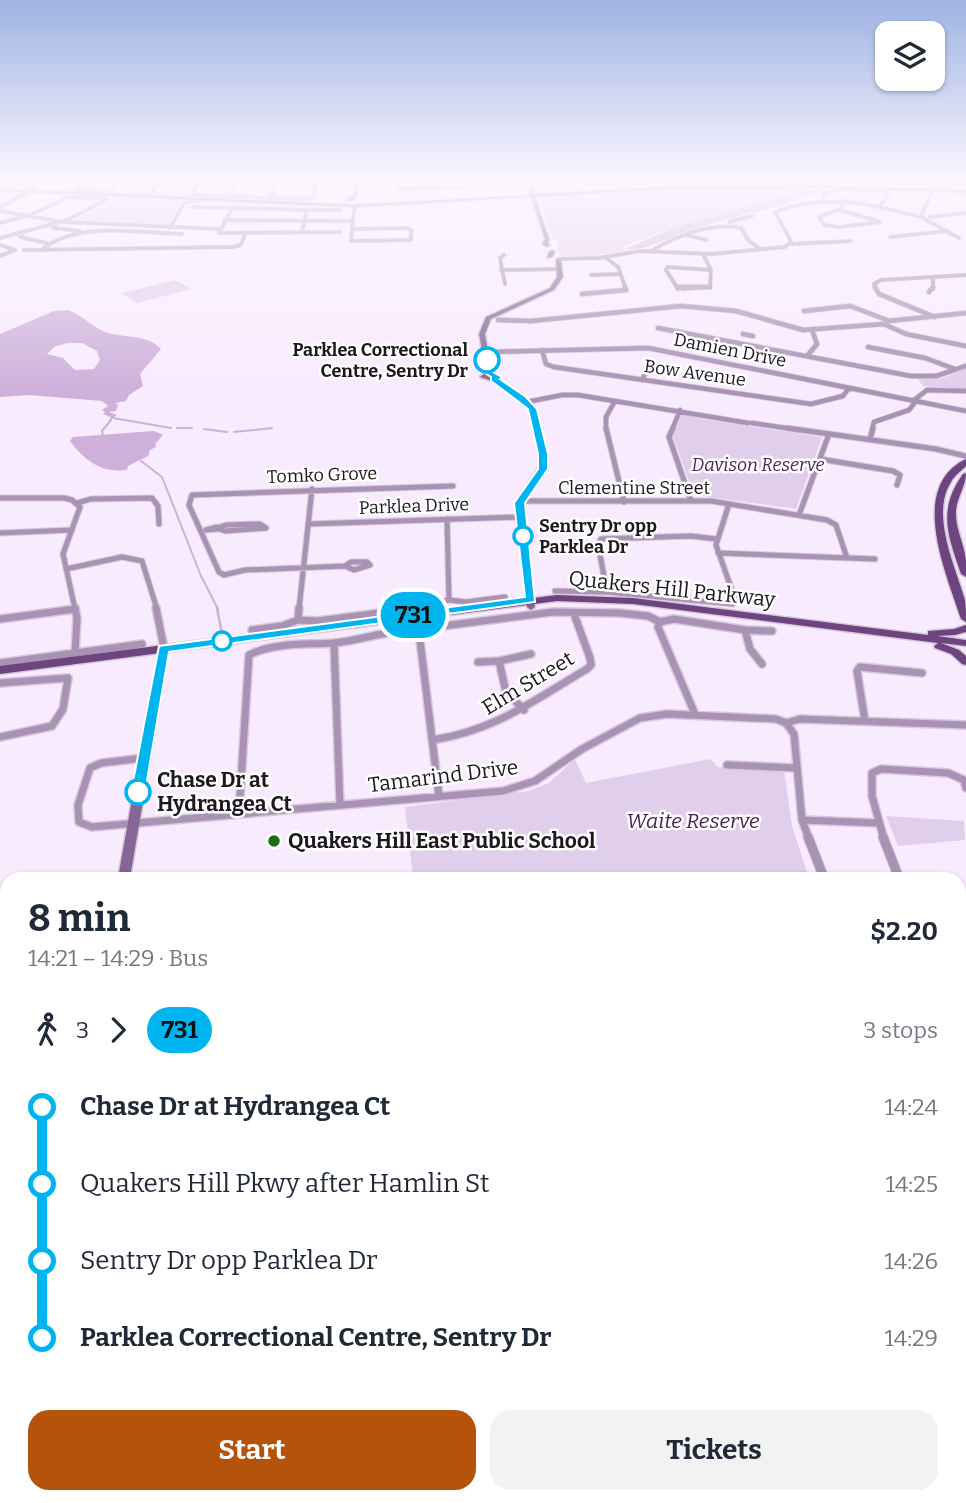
<!DOCTYPE html>
<meta charset="utf-8">
<style>
body{margin:0;font-family:Bitter,serif;background:#f2f2f3;color:#1f2937;height:100vh;display:flex;flex-direction:column;font-size:26px;white-space:nowrap}
*{box-sizing:border-box;margin:0}
p{font-size:23px;color:#747a83}
.icon{flex:none;width:38px;height:38px;fill:none;stroke:currentColor;stroke-width:2;stroke-linecap:round;stroke-linejoin:round}
.map{position:relative;flex:1;overflow:hidden}
.drawer{position:absolute;left:0px;top:872px;width:966px;height:632px;display:flex;flex-direction:column;background:#fff;border-radius:21px 21px 0 0;box-shadow:0 2px 5px #0004}
.drawer>*{flex:none}
.badge{padding:0 14px;border-radius:23px;font-size:24px;line-height:46px}
.tools{position:absolute;left:875px;top:21px;display:grid;gap:14px}
.tools a{display:grid;place-items:center;width:70px;height:70px;border-radius:14px;background:#fff;box-shadow:0 2px 5px #0004;font-size:35px}
.map>.badge{position:absolute;translate:-50% -50%;box-shadow:0 0 0 4px #fff}
.legs{display:flex;align-items:center;gap:10px;height:77px;padding:0 28px;font-size:23px}
.legs p{margin-inline-start:auto}
.overview{display:flex;align-items:center;justify-content:space-between;height:119px;padding:0 28px}
h1{font-size:38px;font-weight:700;line-height:52px}
.action{display:flex;gap:14px;margin-top:auto;padding:14px 28px}
.action a{flex:1;height:80px;border-radius:21px;background:#b45309;color:#fff;font-size:28px;font-weight:700;line-height:80px;text-align:center}
.action a+a{background:#f2f2f3;color:#1f2937}
ul{padding:0 28px;list-style:none}
li{display:flex;align-items:center;gap:24px;height:77px;font-size:26px}
li i{display:grid;place-items:center;width:10px;height:100%;margin:0 9px;background:currentColor}
li i::after{content:'';width:18px;height:18px;margin:-9px;border:5px solid;border-radius:50%;background:#fff}
li p{margin-inline-start:auto}
li:first-child i{background:linear-gradient(#0000 50%,currentColor 0)}
li:last-child i{background:linear-gradient(currentColor 50%,#0000 0)}
.map>svg:first-child{display:block}
</style>
<div class="map">
<svg width="966" height="1503" viewBox="0 0 966 1503">
<rect width="100%" height="100%" fill="#f8ebfe"/>
<!-- green -->
<path fill="#e1ceeb" d="M818,177h148v12l-40,-5 -21,3 -89,-3 -2,-2z
M809,188l-116,33 -72,26 4,4 -41,6 -25,-2 -2,-7 2,-6 -6,-3 -14,-43 128,-7z
M115,199l3,-1 62,3 -13,25 -92,-6z
M175,280l16,9 -54,14 -15,-10z
M966,369v20l-43,-3 -5,-7 24,-1z
M684,414l18,5 120,18 -26,72 -102,-14 -21,-59 8,-20z
M575,759l11,24 124,-24 8,8 66,3 8,56 17,52h-396l-8,-71 124,-16 20,-8z
M886,816l78,5 1,19 -67,6z"/>
<!-- water -->
<path fill="#cdb1da" fill-rule="evenodd" d="M810,188h19c-46,20 -95,27 -141,43 -21,7 -40,20 -63,18l51,-22z
M67,310c14,4 24,16 38,22 20,7 41,1 56,17l-21,25 3,12 -14,9 -3,6 -11,2 3,2 -2,6 -7,1 8,3 -9,6 3,-4 -8,-3 2,-2 -3,-2 6,-4 -6,-5 -73,-6 -29,2v-63l54,-23zM67,343h15l15,8 3,9 -6,9 -19,1 -12,-12 -16,-4 7,-7z
M154,431l9,4 -8,9 1,3 -6,3 -2,6 -20,10 -1,4c-26,3 -42,-9 -57,-29l3,-4z"/>
<g fill="none" stroke-linecap="round" stroke-linejoin="round">
<!-- stream-far1 -->
<path stroke="#cdb1da" stroke-width="2" d="M827,185l2,-8
M113,418l58,10
M177,428h15
M204,429l23,3
M234,432l38,-4
M103,436l-1,-5 9,-11
M141,461l21,16 39,99 17,33"/>
<!-- stream -->
<path stroke="#cdb1da" stroke-width="2.5" d="M217,608l5,26"/>
<defs>
<path id="street-far5" d="M200,177l-8,18 116,4 5,-2 4,-20
M402,177h21
M578,177l5,7 52,-3
M784,177l6,6h18l8,-6
M358,179h34
M398,179l-2,8 3,2 68,-2
M0,182l5,-5
M469,182l90,-5
M529,182l5,10
M75,190l36,2 11,-15
M75,190l10,-13
M956,192l10,1
M152,193l9,-16
M131,195l21,-2 7,3
M231,196l8,-19
M271,197l7,-20
M823,199l1,-5 15,-5 45,2 4,4 -9,12
M842,200l-1,9 -22,8 5,8 16,2 40,-5
M0,207l30,-16
M193,207l114,3 -5,22
M233,207l-14,26 121,-1
M308,210h32
M839,210l39,11
M0,211l63,11 158,7
M922,214l10,-23
M921,217l38,21
M930,217l36,-4
M224,220l129,1
M729,222l23,-6
M0,223l35,-10 33,-16 40,2 -41,21 -67,18
M56,227l-3,1 27,3
M170,228l14,-25 17,-3
M407,228l4,2v10l-60,1 1,-12z
M352,229l2,-20 5,-4
M687,235l19,5
M23,236l-3,1 27,6
M890,237l58,-6
M791,244l60,-3
M0,245l15,5
M24,250l209,-3 8,-2 4,-11
M41,250c37,-30 97,-17 141,-16
M653,250c25,-15 59,-28 88,-22l8,13 11,8
M703,254l8,16
M504,255l-4,3 5,26
M0,256l15,-6
M605,257l13,10 8,22
M559,259l40,-1 41,-7 72,3 73,-7 6,-6 -16,-29c50,-20 95,-8 145,5
M501,270l57,-1
M591,275l30,-1
M678,289l-12,-19 1,-3 44,3
M682,289l28,-2 1,-17
M876,289l-2,-5 7,-4 52,-3
M933,289v-12l33,-2"/>
<path id="street-far4" d="M677,287h33
M875,287l4,7 56,23
M929,292l4,-5
M582,294l44,-4 -1,-3
M804,311l46,-5 37,14
M498,320l33,1 150,-15 55,5 67,19 81,-6
M888,321l78,-8
M886,325l20,9 60,12
M658,328l253,48h25l30,-10
M743,334l10,2
M868,347l57,11 30,11
M542,350l4,14 8,3 257,37 32,-8 6,-8
M485,352l163,-4 318,63
M807,356l10,-12 -5,-14
M642,380l6,-12
M913,401l14,-11 39,1
M527,402l35,-7h16l170,28
M752,423l47,7
M606,430v-13l9,-16
M672,430l8,-20
M872,430l2,-8 35,-12 7,-9"/>
<path id="street-far3" d="M606,428l18,74
M673,428l-4,9 22,64
M787,428l149,21 30,7
M870,439l3,-11
M820,459l73,12 7,4 -3,10
M0,498h64l8,2 8,7 -17,47 12,55
M520,501h191l116,19 9,5 11,33
M77,503l14,-4 61,-1 6,8 1,18
M799,515l30,-81
M447,519l2,81
M260,524l6,4 -41,3 -8,-3 9,-3z
M309,524l212,-7
M217,527l-11,3 12,-1
M0,533l72,-3
M718,553l157,6
M351,562h16l3,3 -16,5 -9,-4z
M345,566l-100,4 -21,5 -5,-3 -30,-67 3,-10 261,-9
M66,569l56,-12 20,4 15,48
M555,591l52,1 126,12 2,-5 -19,-54 13,-41
M607,592l-9,-48 3,-5 90,-3 25,3
M72,609h3
M299,609l13,-120
M405,609l44,-9 17,2 39,-5"/>
<path id="street-far2" d="M75,608l2,10 -2,35
M156,608l8,40
M0,619l75,-10
M298,620l1,-12
M252,630l30,-4 16,-6 20,1 100,-13
M745,630l27,1
M419,632l20,164
M334,643l6,162
M478,662l21,-1
M0,663l142,-19
M0,683l68,-5 -5,31 -11,17 -52,11
M524,710l-18,-18 -7,-31 32,-7
M695,714l-37,-87 2,-5 14,-3 71,11 5,19 12,15
M865,721l-8,-50 3,-4 62,6
M786,723l14,-4 166,6
M432,740c63,-9 102,-40 155,-71l4,-4 -1,-7 -16,-44
M144,758l-43,5 -11,5 -12,37 1,17 13,5 411,-36 32,-10 47,-32 58,-31 27,-4 109,5 10,4 8,11 8,86 7,19
M727,765l70,3
M239,813l10,-158c26,-13 57,-10 85,-12 20,-2 39,-8 59,-11 15,-2 27,0 42,-5l118,-15 67,1 28,3 12,6
M802,820l77,3
M884,839l-12,-43v-23l9,-4 67,4 16,7 2,8"/>
<path id="street-far1" d="M808,837l16,41
M883,837l16,41
M959,901h7
M0,953l7,-39 -6,-11
M959,976l7,-1"/>
<path id="street" d="M959,1252h7
M603,1496l3,7
M411,1499v4
M86,1503l2,-7
M944,1503l19,-3 1,3"/>
<path id="secondary" d="M42,177h5l-14,13 321,15 176,-10 -1,-3 2,-1 3,3 133,-7 155,-1 144,4v2l-144,-4 -155,1 -132,8 14,42 -1,4 2,2 -3,2 -5,-3 3,-5 -14,-42 -177,10 -354,-16v-2l29,1z
M356,177h4l-3,19 -6,5h-4v-2l6,-4z
M552,250l3,2 -3,5 -5,1 2,-6z
M556,259l5,1 2,17 -9,13 -63,29 -6,15 7,39 -3,3 7,2 37,27 5,10 10,50 -25,38 12,104 -4,3 -4,-3 -12,-104 25,-38 -8,-50 -5,-9 -35,-25 -12,-4 6,-5 -7,-38 7,-17 64,-29 7,-11z
M164,645l5,3 -39,230h-12l41,-230z
M966,1067v12l-7,1v-12z
M7,1254v19l-7,3v-19z"/>
<path id="primary" d="M966,459v7c-5,5 -12,10 -15,16 -21,33 5,86 14,118 1,7 1,15 1,22l-5,-3c-14,-44 -54,-132 5,-160z
M966,473c0,13 -9,24 -10,38 -1,17 8,32 10,49 0,5 0,12 0,17l-5,-3c-13,-38 -24,-64 2,-100z
M557,595l76,3 295,37v-4l26,-2 12,-4v7l-11,3 -18,1 29,4v6l-25,-3 18,7 7,6v9l-4,-1 -11,-10 -16,-6 -1,-2 4,-3 -305,-39 -76,-3 -557,73v-8z"/>
</defs>
<!-- street-far5 casing -->
<use href="#street-far5" stroke="#d5c9da" stroke-width="4.5"/>
<!-- street-far4 casing -->
<use href="#street-far4" stroke="#d5c9da" stroke-width="6"/>
<!-- street-far3 casing -->
<use href="#street-far3" stroke="#d5c9da" stroke-width="7"/>
<!-- street-far2 casing -->
<use href="#street-far2" stroke="#d5c9da" stroke-width="10"/>
<!-- street-far1 casing -->
<use href="#street-far1" stroke="#d5c9da" stroke-width="11"/>
<!-- street casing -->
<use href="#street" stroke="#d5c9da" stroke-width="14"/>
<!-- secondary casing -->
<use href="#secondary" stroke="#d5c9da" stroke-width="3"/>
<!-- primary casing -->
<use href="#primary" stroke="#d5c9da" stroke-width="3"/>
<!-- street-far5 -->
<use href="#street-far5" stroke="#aa92b5" stroke-width="3.5"/>
<!-- street-far4 -->
<use href="#street-far4" stroke="#aa92b5" stroke-width="4.5"/>
<!-- street-far3 -->
<use href="#street-far3" stroke="#aa92b5" stroke-width="5"/>
<!-- street-far2 -->
<use href="#street-far2" stroke="#aa92b5" stroke-width="7"/>
<!-- street-far1 -->
<use href="#street-far1" stroke="#aa92b5" stroke-width="9"/>
<!-- street -->
<use href="#street" stroke="#aa92b5" stroke-width="11"/>
<!-- secondary -->
<use href="#secondary" fill="#876597" fill-rule="evenodd"/>
<!-- primary -->
<use href="#primary" fill="#6e4480" fill-rule="evenodd"/>
</g>
<!-- sky -->
<linearGradient id="sky" x2="0" y2="1"><stop stop-color="#9db3e2"/><stop offset="0.46" stop-color="#fcf6ff"/><stop offset="1" stop-color="#fcf6ff" stop-opacity="0"/></linearGradient>
<rect width="966" height="388" fill="url(#sky)"/>
<!-- line-1 -->
<path fill="#00b5ef" stroke="#fff" stroke-width="2" d="M487,358l4,2 2,12 9,5 -2,2 26,18 11,12 11,45v15l-23,34 10,99 -366,50 -24,140 -7,5 -5,-1 -2,-4 28,-146 366,-49 -11,-94 24,-34v-15l-10,-45 -37,-28v-4l-6,-4 -2,-13z"/>
<!-- markers -->
<g fill="#fff" stroke="#00b5ef" stroke-width="3.5">
<circle cx="487" cy="360" r="12"/>
<circle cx="523" cy="536" r="9"/>
<circle cx="222" cy="641" r="9"/>
<circle cx="138" cy="792" r="12"/>
</g>
<circle fill="#1c6e15" stroke="#fefefe" stroke-width="2.5" cx="274" cy="841" r="7"/>
<g text-anchor="middle" dominant-baseline="central" stroke-width="5" stroke-linejoin="round" paint-order="stroke">
<!-- far-stop labels -->
<g font-size="18" font-weight="bold" fill="#1c181e" stroke="#fefefe" text-anchor="end">
<text x="468" y="350">Parklea Correctional<tspan x="468" dy="21">Centre, Sentry Dr</tspan></text>
<text x="539" y="526" text-anchor="start">Sentry Dr opp<tspan x="539" dy="21">Parklea Dr</tspan></text>
</g>
<!-- far-street labels -->
<g font-size="18" fill="#1c181e" stroke="#fefefe">
<text transform="translate(730 350) rotate(11)">Damien Drive</text>
<text transform="translate(695 373) rotate(8)">Bow Avenue</text>
<text transform="translate(322 475) rotate(-2)">Tomko Grove</text>
<text x="634" y="488">Clementine Street</text>
<text transform="translate(414 506) rotate(-2)">Parklea Drive</text>
</g>
<!-- far-park labels -->
<g font-size="18" font-style="italic" fill="#482458" stroke="#fefefe">
<text x="758" y="465">Davison Reserve</text>
</g>
<!-- street labels -->
<g font-size="21" fill="#1c181e" stroke="#fefefe">
<text transform="translate(672 589) rotate(6)">Quakers Hill Parkway</text>
<text transform="translate(528 683) rotate(-31)">Elm Street</text>
<text transform="translate(443 776) rotate(-7)">Tamarind Drive</text>
</g>
<!-- stop labels -->
<g font-size="21" font-weight="bold" fill="#1c181e" stroke="#fefefe" text-anchor="start">
<text x="157" y="780">Chase Dr at<tspan x="157" dy="24">Hydrangea Ct</tspan></text>
</g>
<!-- park labels -->
<g font-size="21" font-style="italic" fill="#482458" stroke="#fefefe">
<text x="693" y="821">Waite Reserve</text>
</g>
<!-- poi labels -->
<g font-size="21" font-weight="bold" fill="#1c181e" stroke="#fefefe" text-anchor="start">
<text x="288" y="841">Quakers Hill East Public School</text>
</g>
</g>
</svg>
<div class="tools">
<a><svg class="icon" aria-label="layers" viewBox="0 0 24 24"><path d="M12 4l9 5-9 5-9-5zM3 14l9 5 9-5"/></svg></a>
</div>
<b class="badge" style="left:413px;top:615px;background:#00b5ef;color:#111">731</b>
<section class="drawer">
<div class="overview"><div><h1>8 min</h1><p>14:21 – 14:29 · Bus</p></div><b>$2.20</b></div>
<div class="legs"><svg class="icon" aria-label="walk" viewBox="0 0 24 24"><circle cx="13" cy="4" r="2"/><path d="M13 8l-2 6 4 7M11 14l-3 7M7 12l3-4h3l4 4"/></svg>3<svg class="icon" aria-label="forward" viewBox="0 0 24 24"><path d="M9 5l7 7-7 7"/></svg><b class="badge" style="background:#00b5ef;color:#111">731</b><p>3 stops</p></div>
<ul>
<li><i style="color:#00b5ef"></i><b>Chase Dr at Hydrangea Ct</b><p>14:24</p></li>
<li><i style="color:#00b5ef"></i><span>Quakers Hill Pkwy after Hamlin St</span><p>14:25</p></li>
<li><i style="color:#00b5ef"></i><span>Sentry Dr opp Parklea Dr</span><p>14:26</p></li>
<li><i style="color:#00b5ef"></i><b>Parklea Correctional Centre, Sentry Dr</b><p>14:29</p></li>
</ul>
<div class="action"><a>Start</a><a>Tickets</a></div>
</section>
</div>
